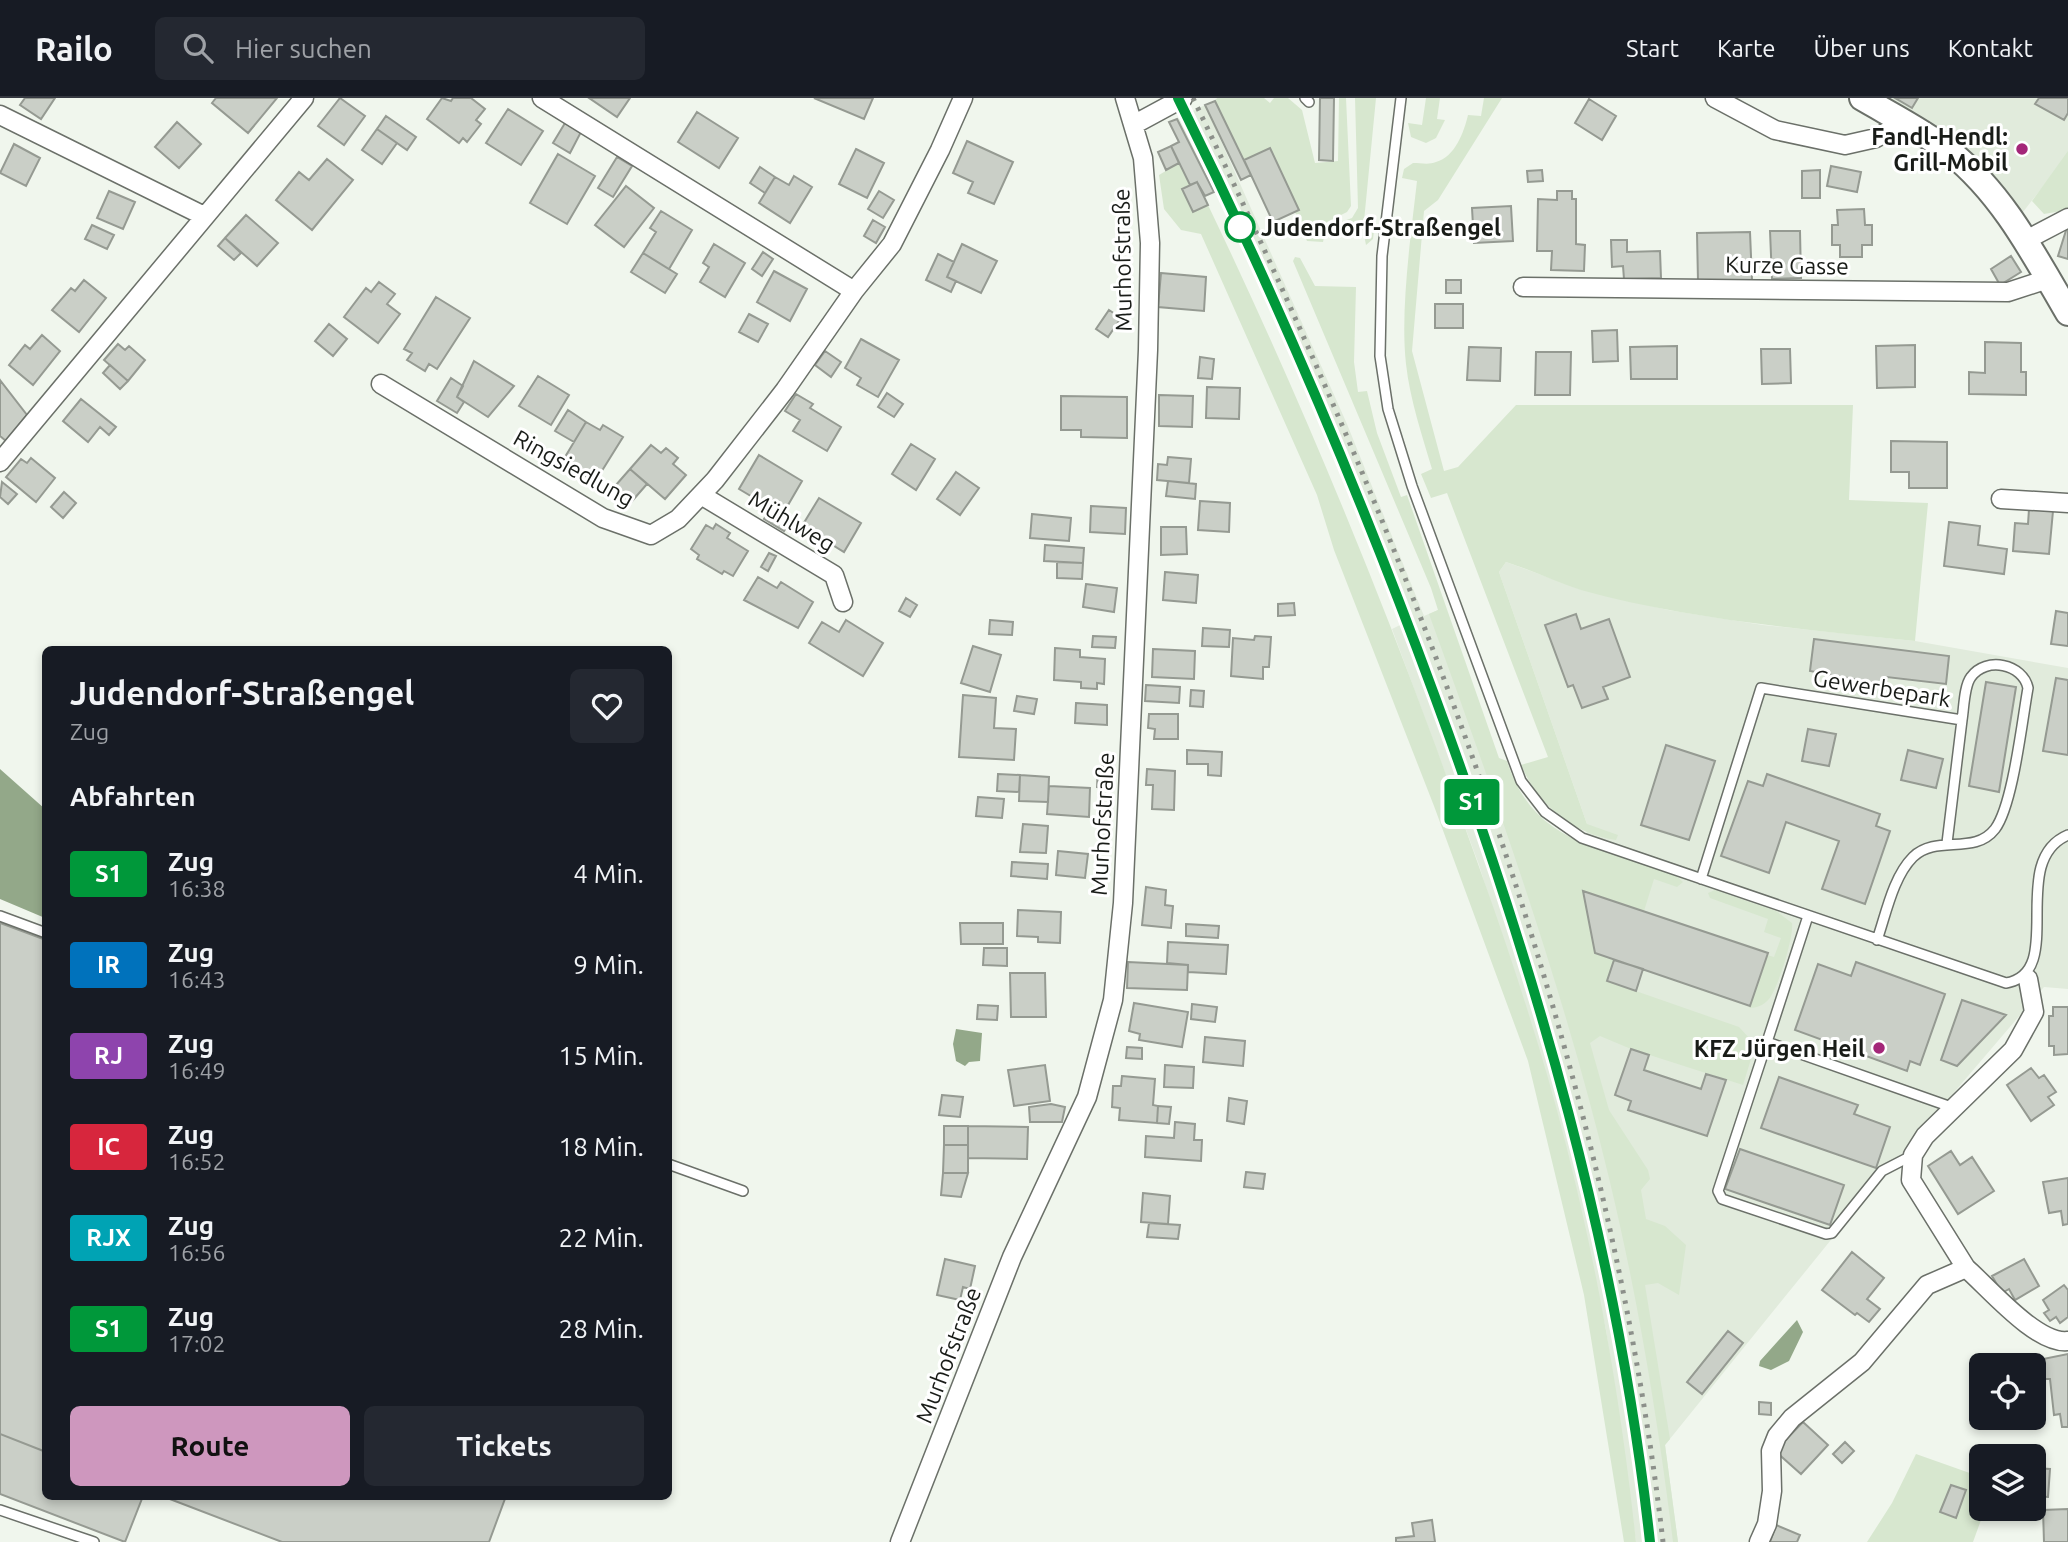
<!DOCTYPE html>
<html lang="de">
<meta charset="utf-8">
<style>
body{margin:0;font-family:Ubuntu,sans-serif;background:#242831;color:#f1f3f6;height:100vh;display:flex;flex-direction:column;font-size:26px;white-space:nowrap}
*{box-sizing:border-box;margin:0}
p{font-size:23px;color:#9ea1a6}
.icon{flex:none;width:38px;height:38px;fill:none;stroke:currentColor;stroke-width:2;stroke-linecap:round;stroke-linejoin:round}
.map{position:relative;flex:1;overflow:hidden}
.drawer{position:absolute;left:42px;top:548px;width:630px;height:854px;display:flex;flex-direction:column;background:#171b24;border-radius:10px;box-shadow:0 4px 10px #0003}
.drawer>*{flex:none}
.badge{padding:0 14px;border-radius:5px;font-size:24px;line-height:46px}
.tools{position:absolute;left:1969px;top:1255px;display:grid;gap:14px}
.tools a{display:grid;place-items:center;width:77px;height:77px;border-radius:10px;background:#171b24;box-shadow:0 4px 10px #0003;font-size:35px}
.map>.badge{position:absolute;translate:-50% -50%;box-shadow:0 0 0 4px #fff}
h2{padding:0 28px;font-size:26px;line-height:63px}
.round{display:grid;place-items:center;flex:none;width:74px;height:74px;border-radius:10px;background:#242831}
.overview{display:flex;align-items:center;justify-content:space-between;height:119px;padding:0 28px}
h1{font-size:33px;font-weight:700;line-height:52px}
.primary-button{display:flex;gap:14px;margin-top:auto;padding:14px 28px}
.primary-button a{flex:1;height:80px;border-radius:10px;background:#ce97be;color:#111;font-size:28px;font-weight:700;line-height:80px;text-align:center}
.primary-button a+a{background:#242831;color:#f1f3f6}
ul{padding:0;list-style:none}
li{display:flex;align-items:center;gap:21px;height:91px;padding:0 28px}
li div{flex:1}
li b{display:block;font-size:26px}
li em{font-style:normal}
li .badge{min-width:77px;font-weight:700;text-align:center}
header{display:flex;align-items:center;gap:42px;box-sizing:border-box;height:98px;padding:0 35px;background:#171b24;border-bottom:2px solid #363941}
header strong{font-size:33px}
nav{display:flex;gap:38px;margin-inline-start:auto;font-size:24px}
.search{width:490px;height:63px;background:#242831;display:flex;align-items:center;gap:18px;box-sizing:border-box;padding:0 24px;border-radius:10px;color:#9ea1a6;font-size:26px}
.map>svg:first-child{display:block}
</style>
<header>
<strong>Railo</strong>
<div class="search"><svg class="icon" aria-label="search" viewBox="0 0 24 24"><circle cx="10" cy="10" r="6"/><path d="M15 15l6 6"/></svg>Hier suchen</div>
<nav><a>Start</a><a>Karte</a><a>Über uns</a><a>Kontakt</a></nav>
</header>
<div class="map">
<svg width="2068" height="1444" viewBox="0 0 2068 1444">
<rect width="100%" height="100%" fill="#f0f6ed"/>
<!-- built -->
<path fill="#e1ebdc" d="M1862,0h206v56l-45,58 -30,-34z
M1205,7l142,319 77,192 14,-6 91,261 66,82 -12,-62 4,-67 -88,-252 7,-10 74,27 88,21 95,15 152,16 153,27v321l-24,-2 -163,191 -216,267 13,97h-42l-30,-212 -42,-190 -85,-275 -87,-236 10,-5 -86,-215 -49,-113 -62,-130 -3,2 -25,-49z"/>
<!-- green -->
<path fill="#d7e7cf" d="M1217,0h47l6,5 4,-5h14l14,12 13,53 23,-2 1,-63h7l5,108 -4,6 -20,10 -4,20 -16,-1 -12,-29 4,-2 -29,-62 -26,12 -29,-59z
M1355,0h21l-12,123 11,2 -2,16 -7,6 -3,-15h-30l2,-6 17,-6 6,-10z
M1426,0h14l-3,21 8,1 -9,18 -10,5 -15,-6 -3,-14 14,2z
M1484,0h18l-64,102 -14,11 -12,140 32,120 14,-4 58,-62h337l-4,95 79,3 -13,138c-112,-12 -225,-21 -334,-51 -25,-8 -50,-20 -75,-28l-7,10 88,252 31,11 -2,5c-43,-6 -78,-35 -95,-75l27,-8 -101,-264 -16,5 -10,-24 11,-5c-10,-34 -22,-69 -26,-105 -6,-54 5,-129 11,-183l-15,-3 2,-9 9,-6c8,0 16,2 23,-1 19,-5 28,-30 32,-47l13,1z
M2068,53v59l-24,4 -12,-13z
M1179,65l11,22 -8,4 11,23 15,-7c85,177 160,357 228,542 32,89 65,178 93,268 54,170 88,349 107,527h-12l-40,-247 -56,-234 -94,-255 -100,-256 -17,-55 -116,-261 -20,-4 -17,-21 -5,-34z
M1295,159l5,1 15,28 41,1 -2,75 4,30 9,-1 10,42 24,64 6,-2 92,263 8,3c26,83 96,87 167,113l9,8 -6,5 -23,-8 -10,32 -61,-20 12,62 19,7 -7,21 132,46 13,14 -1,18 -8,26 -112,-36 -31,-13 -10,7 19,67 39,60 2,9 -9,11 5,29 19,7 21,19 -7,50 -21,-12 -13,2 25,154 -5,6 13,97h-5c-15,-122 -35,-244 -64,-364 -46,-192 -113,-379 -180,-564l9,-4 -7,-22 -138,-327z
M1715,792l61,21 16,12c2,14 -14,65 -23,76 -5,6 -12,9 -20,9l18,-53 7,2 7,-19 -17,-6 4,-13 -58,-21 -2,-5z
M1916,1356l65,23v31l4,1 -12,33h-106l25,-39z"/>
<!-- water -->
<path fill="#93a889" d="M0,671l45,40v109l-45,-19z
M956,931l26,4 -2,28 -11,1 -4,4 -9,-5 -3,-17z
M1797,1222l6,12 -14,29 -18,9 -12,-4 1,-5z"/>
<!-- building -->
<path fill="#cacfc7" stroke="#959a92" stroke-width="2" d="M25,0h30l-14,21 -21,-14z
M216,0h61l-29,35 -36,-30z
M340,0l25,18 -21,29 -26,-19z
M442,0l9,3 2,-3h18l14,11 -9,11 5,4 -14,18 -4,-4 -4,5 -32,-24z
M589,0h41l-13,19z
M814,0h59l-9,21z
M1320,0h14l-1,63 -14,-1z
M1895,0h23l-6,10z
M2039,0h29v15l-4,7 -29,-16z
M1589,1l27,17 -14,24 -27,-17z
M1215,3l36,74 -10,5 -36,-75z
M508,11l35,22 -22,34 -35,-22z
M697,14l41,26 -19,30 -41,-26z
M386,18l30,21 -9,13 -30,-21z
M1177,21l37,73 -9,4 -8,-14 -7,3 -19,-39 8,-4 -10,-20z
M177,24l24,22 -22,24 -24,-21z
M565,25l16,9 -11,21 -17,-10z
M377,31l20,14 -15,21 -20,-14z
M967,43l46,21 -19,42 -26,-11 5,-11 -20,-9z
M14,46l26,14 -14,28 -26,-13z
M1171,48l8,17 -13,7 -8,-18z
M1270,50l29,62 -26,12 -29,-62z
M856,51l28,14 -17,35 -28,-14z
M558,56l37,22 -28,48 -37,-21z
M617,59l15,9 -19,31 -15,-9z
M327,61l26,21 -41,50 -36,-30 23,-28 10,8z
M1831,68l30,6 -4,20 -30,-6z
M760,69l15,10 -10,16 -15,-10z
M1542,72l1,11 -15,1 -1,-11z
M1820,72v28h-18v-27z
M794,78l18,11 -22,36 -31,-20 16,-26 14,8z
M1197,84l11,23 -15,7 -11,-23z
M626,88l28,22 -30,39 -29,-22z
M109,93l26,11 -12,27 -26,-11z
M879,93l15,9 -11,18 -15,-9z
M1557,93h15v8h4v45l9,1 -1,26 -33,-1 1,-19h-15l1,-52 19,1z
M1511,108l2,35 -39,2 -2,-35z
M1864,111l1,16h7v20h-10v12h-22v-12h-8v-20h6l-1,-15z
M661,113l31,19 -23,39 -26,-16 13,-21 -6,-4z
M246,117l32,28 -21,23 -32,-28z
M873,122l12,7 -9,16 -12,-7z
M2068,126v35l-10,-3z
M92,127l22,10 -7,14 -22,-10z
M1770,133h30l1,47 -29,1z
M1750,134l2,48 -54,1 -1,-48z
M225,140l16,15 -7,7 -16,-14z
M1611,142h16v12l33,-1 1,27 -37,1 -1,-13 -11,1z
M714,146l31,19 -20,34 -25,-15 9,-15 -6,-4z
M962,146l35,17 -16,32 -34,-16z
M763,154l10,7 -11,17 -10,-7z
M643,155l34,21 -12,19 -34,-21z
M938,156l16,8 -7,15 9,4 -5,11 -25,-12z
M2011,158l10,16 -21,13 -9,-16z
M774,173l33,18 -17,32 -33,-19z
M1161,175l45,4 -2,34 -46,-4z
M84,182l22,18 -27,34 -27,-22 19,-22 4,3z
M1446,182h15v13h-15z
M379,184l16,12 -8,10 13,10 -22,29 -34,-26 22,-29 5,4z
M436,199l34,21 -33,51 -8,-5 -4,7 -18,-11 5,-7 -8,-4z
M1435,206h28v24h-28z
M1109,212l12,8 -13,19 -12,-8z
M749,216l19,10 -10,18 -19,-10z
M329,226l18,15 -14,17 -18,-15z
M1617,232l1,31 -25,1 -1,-31z
M42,237l18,16 -27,34 -24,-20 16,-20 5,4z
M861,241l38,21 -21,37 -21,-12 4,-7 -16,-10z
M1985,244l36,1v29h5v23l-57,-1v-22l16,1z
M118,246l7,6 4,-4 16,14 -17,21 -24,-21z
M1915,247v42l-38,1 -1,-42z
M1677,248v33h-46l-1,-32z
M1469,249l32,1 -1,33 -33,-1z
M1761,251h29l1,34 -29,1z
M825,253l16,11 -10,15 -16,-12z
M1536,254h35l-1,43h-35z
M1200,259l14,2 -2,20 -14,-1z
M474,263l40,25 -26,31 -31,-20z
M110,267l18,16 -8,8 -17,-16z
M538,278l31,19 -18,30 -32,-19z
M451,280l12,8 -6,11 7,5 -7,11 -20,-12z
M0,282l27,35 -21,26 -6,-5z
M1207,289l33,1 -1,31 -33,-1z
M887,295l16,11 -9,13 -16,-10z
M796,296l17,10 -3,4 31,19 -14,24 -34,-20 7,-11 -15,-9z
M1159,297l34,1 -1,31 -33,-1z
M1061,298l66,1v41l-46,-1v-7h-20z
M81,301l35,28 -7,8 -9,-8 -12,15 -25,-21z
M568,312l18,12 -12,20 -19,-11z
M586,324l14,8 3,-5 20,12 -28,45 -33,-20z
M1891,343l56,1v46h-38v-16h-18z
M911,346l24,15 -19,31 -24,-16z
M651,347l10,8 5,-5 12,10 -5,6 13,11 -21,24 -35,-30z
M759,357l43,26 -18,31 8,5 -8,14 -20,-12 7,-11 -32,-19z
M1168,359l23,2 -2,24 -32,-3 1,-16 9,1z
M31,360l24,20 -19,24 -30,-25 15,-18 6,4z
M630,371l17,15 -21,24 -17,-15z
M956,374l23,16 -19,27 -23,-16z
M1168,383l28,3 -1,15 -29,-3z
M2,384l15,12 -9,10 -8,-7z
M64,394l12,11 -13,15 -12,-11z
M819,400l42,25 -17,29 -42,-26z
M1200,403l30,2 -1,29 -31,-2z
M1091,408l35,2 -1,26 -35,-2z
M2029,411l24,2 -4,43 -36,-3 2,-28 13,1z
M1032,416l39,4 -2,23 -39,-3z
M1949,424l31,4 -2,19 29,4 -3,25 -60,-8z
M716,426l14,9 -3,5 21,13 -15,25 -9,-5 -2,3 -25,-15 2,-4 -8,-6 15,-24 7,4z
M1161,429h25l1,27 -26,1z
M1045,447l39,3 -1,15 -39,-2z
M769,455l7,3 -8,15 -7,-4z
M1057,464l26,1 -1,16 -25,-1z
M1165,474l33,3 -2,28 -33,-3z
M758,479l19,11 4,-6 32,20 -15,26 -54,-28z
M1086,486l31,4 -3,24 -31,-5z
M906,500l11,7 -7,12 -11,-6z
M1294,505l1,12 -17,1v-12z
M2056,513l12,2v33l-17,-2z
M1576,516l5,15 28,-10 21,58 -27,10 5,12 -26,9 -9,-23 -5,2 -23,-62z
M846,522l37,23 -20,33 -54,-33 13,-21 17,10z
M990,522l23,2 -1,13 -23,-1z
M1203,530l27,2 -1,17 -27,-1z
M1093,538l23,1 -1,11 -23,-1z
M1255,538l16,1 -2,30h-6v12l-32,-3 2,-38 21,2z
M1814,541l135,17 -3,28 -59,-7 -1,8 -76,-14z
M973,548l28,9 -11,37 -29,-9z
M1055,550l25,2v7l25,2 -1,25 -7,-1v6l-16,-1v-6l-27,-2z
M1153,551l42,2 -1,28 -42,-2z
M2056,580l12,2v75l-25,-4z
M1986,584l30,5 -17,105 -30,-6z
M1146,587l34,2 -1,16 -34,-2z
M1191,592l13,1 -1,16 -13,-1z
M963,597l33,3 -2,30 22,1 -2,31 -55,-3z
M1017,598l20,3 -3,15 -20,-3z
M1076,605l31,2v20l-32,-2z
M1149,616h29v25h-24l1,-10 -7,-1z
M1808,631l28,5 -7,32 -27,-5z
M1666,647l49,16 -26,79 -48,-15z
M1187,652l35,2 -1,24 -13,-1v-11h-21z
M1908,652l35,9 -7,29 -35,-8z
M1098,668l14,1 -2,21 -13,-1z
M1147,671l28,2 -1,39 -22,-1 1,-24h-7z
M998,676l22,1 -1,17 -22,-1z
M1767,676l113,40 -4,12 14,5 -25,73 -43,-15 17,-48 -53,-19 -17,51 -48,-17 27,-75 15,5z
M1020,677l29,2 -1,25 -29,-1z
M1049,688l41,2 -1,29 -42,-3z
M978,699l26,2 -2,19 -26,-2z
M1023,726l25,2 -2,27 -26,-1z
M1058,753l30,3 -3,24 -29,-3z
M1012,764l36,2 -1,15 -36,-3z
M1146,789l20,3 -1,15 8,1 -2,22 -29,-3z
M1583,793l185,62 -18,53 -155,-53z
M1018,812l43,2 -1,31 -22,-1v-5l-21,-1z
M0,825l46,17v512l-46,-18z
M960,825h43v21h-42z
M1186,826l33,2 -1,12 -32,-2z
M1168,844l60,3 -2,29 -38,-2v-7l-21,-2z
M984,850h23v18l-24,-1z
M1614,862l29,9 -7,22 -29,-10z
M1128,864l60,3 -1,25 -60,-2z
M1856,864l89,32 -25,71 -10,-4 -3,10 -112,-41 23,-66 33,12z
M1010,875h35l1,44h-35z
M1962,902l44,15 -49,51 -16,-6z
M1134,905l54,9 -6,35 -43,-7 1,-6 -11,-3z
M1192,906l25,3 -2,15 -24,-3z
M978,907l20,1 -1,14 -20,-1z
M2053,909h15v47l-14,1v-9h-5v-30h4z
M1205,939l40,4 -2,25 -40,-4z
M1127,949l15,1v11l-16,-1z
M1631,951l18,6 -5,15 57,19 5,-15 20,6 -19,56 -79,-26 3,-9 -16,-6z
M1045,967l5,36 -36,5 -6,-36z
M1165,967l29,2 -1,21 -29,-1z
M2031,970l8,10 5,-3 12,17 -8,5 6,8 -23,16 -24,-36z
M1122,978l33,3 -2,26 5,1 -1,17 -38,-3 1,-12 -8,-1 1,-21h8z
M1779,979l79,28 -4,9 36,13 -14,41 -115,-40z
M942,997l21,2 -3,20 -21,-2z
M1229,1000l18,3 -3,23 -17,-3z
M1051,1006l14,3 -3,15h-32l-1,-15z
M1158,1008l13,1 -2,17 -12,-1z
M1175,1024l20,2 -1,16h8l-1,21 -56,-4 1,-21 28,2z
M944,1028h24v19h-24z
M968,1028l60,1 -1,32 -59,-1z
M944,1047h24v28h-25z
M1740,1051l104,36 -14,40 -105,-36z
M1951,1053l9,14 12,-8 22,34 -36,23 -30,-48z
M1246,1074l19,2 -2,15 -19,-2z
M943,1075h25l-7,24 -20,-2z
M2068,1080v46l-5,1 -2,-14 -12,2 -6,-31z
M1143,1095l27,3 -2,28 -27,-2z
M1149,1125l31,2 -2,14 -31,-2z
M1852,1154l32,26 -17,21 13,10 -11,13 -12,-9 -2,2 -33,-25z
M945,1161l30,7 -5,23 -7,-2 -3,13 -23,-5z
M2024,1161l15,27 -24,14 -6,-11 -7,4 -10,-17z
M2064,1187l4,5v27l-8,6 -4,-6 -6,4 -6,-8 5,-3 -6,-10z
M1728,1233l15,12 -41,51 -15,-12z
M2068,1256v73h-6l-2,-13 -6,1 -4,-36h-6l-1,-20z
M1759,1304l12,1v12l-12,-1z
M1803,1324l25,23 -27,29 -26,-23z
M0,1336l46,18v44h97l-18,46 -125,-48z
M1845,1344l9,9 -12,12 -9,-9z
M2034,1370l16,1 -2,28 -14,-1z
M1951,1387l15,5 -10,28 -16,-6z
M162,1398h344l-17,46h-207z
M2068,1411v33h-24l-1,-32z
M1432,1422l3,22h-39v-4l18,-2 -2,-13z
M1776,1427l24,10 -3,7h-27z"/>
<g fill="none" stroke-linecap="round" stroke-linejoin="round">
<defs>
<path id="lane" d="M1305,0l4,4
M1401,0l-19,158 -2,100 8,53 24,77 109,295 24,31 37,26 424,145c62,-10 0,-122 62,-148
M1947,745l15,-123
M1701,781l60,-191 201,32c2,-12 2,-34 9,-43 15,-21 52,-13 57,11 -6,33 -15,117 -33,141 -21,27 -58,5 -82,28 -20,20 -27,57 -36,83
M0,818l46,17
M1808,818l-41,126 187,66
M1767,944l-49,149 4,8 104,35 6,-1 50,-62 31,-16
M668,1066l75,27
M0,1412l94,32"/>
<path id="street" d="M542,0l312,193 38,-47 48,-94 23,-52
M1715,0l60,32 70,15 31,-7 28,-16
M0,17l204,101
M1135,26l48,-26
M2026,142l42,-22
M1523,189l485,5 40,-13
M381,286l222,134 48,17 27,-16 37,-39 70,-90 69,-99
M0,364l304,-364
M701,397l133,80 9,27
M2001,401l67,4
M1966,1170l-55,-88 2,-25 12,-19 88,-86 21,-38 -6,-33
M900,1444l112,-285 75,-160 26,-97 10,-97 25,-553 2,-107 -7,-85 -18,-60
M1759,1444l8,-18 5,-33 -1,-40 6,-15 15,-18 70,-56 65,-77 39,-17c23,20 71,77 102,73"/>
<path id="secondary" d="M1862,0c29,17 61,33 88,54 53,42 84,103 118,161"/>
</defs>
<!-- lane casing -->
<use href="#lane" stroke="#6b7069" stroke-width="12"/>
<!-- street casing -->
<use href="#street" stroke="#6b7069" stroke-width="21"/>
<!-- secondary casing -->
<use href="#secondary" stroke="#6b7069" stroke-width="28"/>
<!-- lane -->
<use href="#lane" stroke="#fff" stroke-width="9"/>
<!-- street -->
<use href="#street" stroke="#fff" stroke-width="18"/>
<!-- secondary -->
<use href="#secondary" stroke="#fff" stroke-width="24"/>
<!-- rail -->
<path stroke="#8c908a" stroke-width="5" stroke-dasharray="3.5 7" stroke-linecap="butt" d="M1178,0c99,196 184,400 259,606 100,273 180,549 213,838
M1193,0c218,454 412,941 470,1444"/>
</g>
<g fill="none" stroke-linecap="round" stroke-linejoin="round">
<defs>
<path id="line" d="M1178,0c97,195 182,395 257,599 101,274 183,553 215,845"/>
</defs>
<!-- line casing -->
<use href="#line" stroke="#fff" stroke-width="16"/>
<!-- line -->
<use href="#line" stroke="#00983a" stroke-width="10"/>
</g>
<!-- markers -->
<g fill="#a42679" stroke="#fff" stroke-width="2.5">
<circle cx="2022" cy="51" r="7"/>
<circle cx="1879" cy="950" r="7"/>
</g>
<circle fill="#fff" stroke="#00983a" stroke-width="3.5" cx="1240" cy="129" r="14"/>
<g text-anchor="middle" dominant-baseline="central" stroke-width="6" stroke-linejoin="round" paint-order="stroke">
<!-- poi labels -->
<g font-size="23" font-weight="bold" fill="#191c18" stroke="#fff" text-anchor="end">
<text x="2008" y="38">Fandl-Hendl:<tspan x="2008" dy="26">Grill-Mobil</tspan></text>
<text x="1865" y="950">KFZ Jürgen Heil</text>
</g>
<!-- stop labels -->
<g font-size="23" font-weight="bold" fill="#191c18" stroke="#fff" text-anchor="start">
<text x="1261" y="129">Judendorf-Straßengel</text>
</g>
<!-- street labels -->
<g font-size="23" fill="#191c18" stroke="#fff">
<text transform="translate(1122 162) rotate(-91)">Murhofstraße</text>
<text transform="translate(1787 167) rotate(1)">Kurze Gasse</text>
<text transform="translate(574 370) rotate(29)">Ringsiedlung</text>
<text transform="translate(792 423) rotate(31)">Mühlweg</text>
<text transform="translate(1882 590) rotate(9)">Gewerbepark</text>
<text transform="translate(1102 726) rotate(-87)">Murhofstraße</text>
<text transform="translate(948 1257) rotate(-69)">Murhofstraße</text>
</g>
</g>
</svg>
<div class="tools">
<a><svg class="icon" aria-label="locate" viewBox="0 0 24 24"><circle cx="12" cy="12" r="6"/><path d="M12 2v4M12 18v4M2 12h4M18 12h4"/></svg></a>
<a><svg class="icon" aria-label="layers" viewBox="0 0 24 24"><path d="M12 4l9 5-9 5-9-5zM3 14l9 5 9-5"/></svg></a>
</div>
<b class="badge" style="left:1472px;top:704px;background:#00983a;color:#fff">S1</b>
<section class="drawer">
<div class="overview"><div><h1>Judendorf-Straßengel</h1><p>Zug</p></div><a class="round"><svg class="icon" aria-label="heart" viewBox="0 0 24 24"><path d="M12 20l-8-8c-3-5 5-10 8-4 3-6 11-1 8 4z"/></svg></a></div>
<h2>Abfahrten</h2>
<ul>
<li><span class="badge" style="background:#00983a;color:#fff">S1</span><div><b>Zug</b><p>16:38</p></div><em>4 Min.</em></li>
<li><span class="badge" style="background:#0072bc;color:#fff">IR</span><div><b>Zug</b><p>16:43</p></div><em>9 Min.</em></li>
<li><span class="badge" style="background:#8e44ad;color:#fff">RJ</span><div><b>Zug</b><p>16:49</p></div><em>15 Min.</em></li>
<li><span class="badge" style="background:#d7263d;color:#fff">IC</span><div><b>Zug</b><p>16:52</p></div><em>18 Min.</em></li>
<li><span class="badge" style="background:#00a3b4;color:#fff">RJX</span><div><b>Zug</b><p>16:56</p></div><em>22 Min.</em></li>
<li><span class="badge" style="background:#00983a;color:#fff">S1</span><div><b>Zug</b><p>17:02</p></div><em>28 Min.</em></li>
</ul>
<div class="primary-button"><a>Route</a><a>Tickets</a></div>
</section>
</div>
